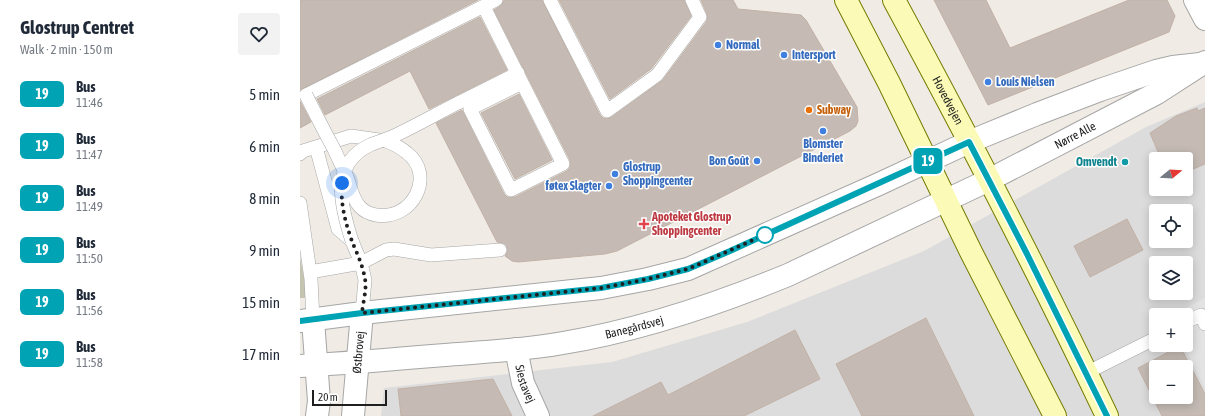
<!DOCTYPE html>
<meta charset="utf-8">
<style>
body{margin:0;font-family:"Asap Condensed",sans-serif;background:#f2f2f3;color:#1f2937;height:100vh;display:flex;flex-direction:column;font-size:15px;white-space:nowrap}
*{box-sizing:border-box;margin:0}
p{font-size:13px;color:#747a83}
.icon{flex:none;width:22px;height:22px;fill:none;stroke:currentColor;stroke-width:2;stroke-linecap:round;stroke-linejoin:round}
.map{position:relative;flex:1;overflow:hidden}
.sheet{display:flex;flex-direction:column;background:#fff;width:300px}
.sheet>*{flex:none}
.badge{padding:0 8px;border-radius:6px;font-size:14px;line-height:26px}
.needle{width:26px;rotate:72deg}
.buttons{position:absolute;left:849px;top:152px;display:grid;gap:8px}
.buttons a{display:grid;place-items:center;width:44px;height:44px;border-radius:4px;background:#fff;box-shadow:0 2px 10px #0003;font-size:20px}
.scale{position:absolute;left:12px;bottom:10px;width:75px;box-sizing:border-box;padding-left:4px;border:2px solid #1f1f1f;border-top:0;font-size:11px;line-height:14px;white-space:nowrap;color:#1f1f1f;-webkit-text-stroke:3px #fff;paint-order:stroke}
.you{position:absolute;width:20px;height:20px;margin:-10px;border:3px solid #fff;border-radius:50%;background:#1a73e8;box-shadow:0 0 0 6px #1a73e833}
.map>.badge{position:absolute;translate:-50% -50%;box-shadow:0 0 0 2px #fff}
.round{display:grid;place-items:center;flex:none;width:42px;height:42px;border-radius:4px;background:#f2f2f3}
.headline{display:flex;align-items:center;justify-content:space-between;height:68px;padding:0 20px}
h1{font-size:19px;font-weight:700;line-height:30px}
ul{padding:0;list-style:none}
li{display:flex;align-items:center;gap:12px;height:52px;padding:0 20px}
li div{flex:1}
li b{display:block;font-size:15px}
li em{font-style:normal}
li .badge{min-width:44px;font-weight:700;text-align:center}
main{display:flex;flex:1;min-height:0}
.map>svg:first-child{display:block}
</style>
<main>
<section class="sheet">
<div class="headline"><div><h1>Glostrup Centret</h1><p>Walk · 2 min · 150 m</p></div><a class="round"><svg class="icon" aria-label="heart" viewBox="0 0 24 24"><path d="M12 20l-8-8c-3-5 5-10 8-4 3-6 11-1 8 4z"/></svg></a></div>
<ul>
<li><span class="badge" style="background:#00a3b4;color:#fff">19</span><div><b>Bus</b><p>11:46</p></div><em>5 min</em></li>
<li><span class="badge" style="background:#00a3b4;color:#fff">19</span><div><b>Bus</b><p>11:47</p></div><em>6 min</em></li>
<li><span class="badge" style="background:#00a3b4;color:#fff">19</span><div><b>Bus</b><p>11:49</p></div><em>8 min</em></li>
<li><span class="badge" style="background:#00a3b4;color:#fff">19</span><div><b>Bus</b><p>11:50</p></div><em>9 min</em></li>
<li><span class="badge" style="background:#00a3b4;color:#fff">19</span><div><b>Bus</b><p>11:56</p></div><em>15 min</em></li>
<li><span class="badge" style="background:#00a3b4;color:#fff">19</span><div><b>Bus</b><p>11:58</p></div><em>17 min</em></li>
</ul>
</section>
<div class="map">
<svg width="905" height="416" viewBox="0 0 905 416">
<rect width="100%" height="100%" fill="#f0ece5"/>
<!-- residential -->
<path fill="#dddcdc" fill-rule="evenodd" d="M905,102v314h-824l3,-28 228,-26 135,-40 177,-71 222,-124zM856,159h30v30h-30zM856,211h30v30h-30zM856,263h30v30h-30zM856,315h30v30h-30zM856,367h30v30h-30z"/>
<!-- construction -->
<path fill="#c5c4b0" d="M0,257l8,41h-8z"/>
<!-- parking -->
<path fill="#e3e3e3" d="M905,298v90l-22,-43h3v-30h-14z"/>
<!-- building -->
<path fill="#c5bbb4" stroke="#c2b1a6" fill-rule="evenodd" d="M0,0h178l-178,90z
M204,0h38l58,115 3,3 4,1 5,-2 51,-37 44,-59v-7l-6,-14h32l5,9 63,6 5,5 51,87 1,14 -2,5 -6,5 -233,120 -12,3 -87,8 -6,-1 -7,-5 3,-6 -2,-5 -3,-2 -6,-1 -61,-119 26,-13 42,84 3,3h8l52,-26 3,-3v-8l-76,-150 8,-5z
M259,0h125l7,16 -40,53 -41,30z
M634,0h52l24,48 119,-48h38l8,16 -6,16 -181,73z
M180,17l27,53 -78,39 -19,-38 -85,44 -8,-16z
M219,94l33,66 -37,19 -34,-66z
M0,101l11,21 -11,6z
M897,108l1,3 7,-3v56l-19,8v-13h-25l-11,-26 26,-17z
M827,219l16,31 -53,27 -16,-31z
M626,318l48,98h-112l-26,-52z
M495,330l25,49 -76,37h-151l68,-34 7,13z
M880,346l25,48v22h-43l-24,-48zM856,367h30v30h-30z
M193,379l19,37h-111l-3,-27z"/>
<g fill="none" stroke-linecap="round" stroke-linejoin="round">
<defs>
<path id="service" d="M250,0l57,111 50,-36 43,-58 -8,-17
M184,7l79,157 -52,26 -41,-81 52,-26
M6,95l190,-95
M158,103l60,-30
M16,147l22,82 14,12 9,22 4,17 -3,33
M0,154l3,-3 48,-15 35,5
M0,203l11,76 2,41
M10,272l51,-9 25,-13 8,-1 37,6 69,-5
M886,322l15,-7 4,9
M786,373l70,-35"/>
<g id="minor">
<path d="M895,0l10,19"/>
<path id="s1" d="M216,349l7,34 15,33"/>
</g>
<g id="tertiary">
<path d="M13,320l6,81 -2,15"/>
<path d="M0,321l62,-8 239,-25 47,-9 40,-10 191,-85 90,-42 68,-28 63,-24 56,-19 17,-4 27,-3"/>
<path id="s2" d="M0,366c48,-3 97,-7 145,-11 39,-3 79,-5 118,-12 78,-13 152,-38 225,-68l201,-95 168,-87 48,-31"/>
<path id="s3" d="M53,416l9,-103"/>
</g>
<g id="secondary">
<path d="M546,0l43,83 82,169 84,164"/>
<path id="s4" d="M594,0c74,137 146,275 213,416"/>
</g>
</defs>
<!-- service casing -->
<use href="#service" stroke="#a6a6a6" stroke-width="14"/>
<!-- minor casing -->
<use href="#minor" stroke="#a6a6a6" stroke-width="24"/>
<!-- tertiary casing -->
<use href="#tertiary" stroke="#a6a6a6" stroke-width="24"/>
<!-- secondary casing -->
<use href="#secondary" stroke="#737a01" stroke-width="24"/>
<!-- service -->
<use href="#service" stroke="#fff" stroke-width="13"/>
<!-- minor -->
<use href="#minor" stroke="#fff" stroke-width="22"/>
<!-- tertiary -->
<use href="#tertiary" stroke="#fff" stroke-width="22"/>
<!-- secondary -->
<use href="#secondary" stroke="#fbfbb7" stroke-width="22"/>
<defs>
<path id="service-bridge" d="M6,95c9,18 18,36 28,54 4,9 9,19 13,28 4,11 5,21 13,30 5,5 10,7 16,8 37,6 60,-40 31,-62 -6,-6 -14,-9 -21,-12
M52,241c-11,-34 -23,-77 18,-96 9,-4 18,-6 26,-10 21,-10 42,-22 62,-32"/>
</defs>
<!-- service-bridge casing -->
<use href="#service-bridge" stroke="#a6a6a6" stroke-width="14" stroke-linecap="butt"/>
<!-- service-bridge -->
<use href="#service-bridge" stroke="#fff" stroke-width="13"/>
</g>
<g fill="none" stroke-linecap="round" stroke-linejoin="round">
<defs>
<path id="line" d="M0,321l62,-8 239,-25 47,-9 40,-10 42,-18 239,-109 57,110 81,164"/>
</defs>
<!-- line casing -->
<use href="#line" stroke="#fff" stroke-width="9"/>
<!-- line -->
<use href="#line" stroke="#00a3b4" stroke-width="6"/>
<!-- walk -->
<path stroke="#1f1f1f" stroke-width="4" stroke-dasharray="0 7.2" d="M42,183c-2,21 4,42 11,61 5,11 10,23 12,35 2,10 -2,23 -3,34l239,-25 47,-9 40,-10 81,-36 -4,2"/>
</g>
<!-- markers -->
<g fill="#3f7fe0" stroke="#fff" stroke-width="1.5">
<circle cx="418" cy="45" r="4"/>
<circle cx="484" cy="55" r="4"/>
<circle cx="688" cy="82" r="4"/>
<circle cx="523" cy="131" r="4"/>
<circle cx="457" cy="161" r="4"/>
<circle cx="315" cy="174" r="4"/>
<circle cx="309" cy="186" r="4"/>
</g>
<circle fill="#e8710a" stroke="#fff" stroke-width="1.5" cx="509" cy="110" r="4"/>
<circle fill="#0f9aa8" stroke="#fff" stroke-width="1.5" cx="825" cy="162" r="4"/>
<path fill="#e0444e" stroke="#fff" stroke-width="1.5" d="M342 218h4v4h4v4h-4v4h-4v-4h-4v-4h4z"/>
<circle fill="#fff" stroke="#00a3b4" stroke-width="2" cx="465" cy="235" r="8"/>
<g text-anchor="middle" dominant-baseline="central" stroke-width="3" stroke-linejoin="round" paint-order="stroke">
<!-- shop labels -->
<g font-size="12" font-weight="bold" fill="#366cbe" stroke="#fff" text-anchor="start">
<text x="426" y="45">Normal</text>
<text x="492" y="55">Intersport</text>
<text x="696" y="82">Louis Nielsen</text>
<text x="523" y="144" text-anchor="middle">Blomster<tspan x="523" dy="14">Binderiet</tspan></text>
<text x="449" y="161" text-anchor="end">Bon Goût</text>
<text x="323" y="167">Glostrup<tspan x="323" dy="14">Shoppingcenter</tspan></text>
<text x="301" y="186" text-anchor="end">føtex Slagter</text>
</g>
<!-- street labels -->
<g font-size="12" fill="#1f1f1f" stroke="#fff">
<text stroke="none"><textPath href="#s4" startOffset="114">Hovedvejen</textPath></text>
<text stroke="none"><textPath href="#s2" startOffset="819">Nørre Alle</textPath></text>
<text stroke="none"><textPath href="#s2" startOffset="337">Banegårdsvej</textPath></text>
<text stroke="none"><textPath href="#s3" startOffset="64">Østbrovej</textPath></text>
<text stroke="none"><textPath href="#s1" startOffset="36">Siestavej</textPath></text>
</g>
<!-- food labels -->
<g font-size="12" font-weight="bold" fill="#c56008" stroke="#fff" text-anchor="start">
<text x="517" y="110">Subway</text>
</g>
<!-- culture labels -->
<g font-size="12" font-weight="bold" fill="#0d838f" stroke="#fff" text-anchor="end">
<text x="817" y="162">Omvendt</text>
</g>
<!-- health labels -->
<g font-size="12" font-weight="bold" fill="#be3a42" stroke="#fff" text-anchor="start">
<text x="352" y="217">Apoteket Glostrup<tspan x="352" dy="14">Shoppingcenter</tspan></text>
</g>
</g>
</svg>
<div class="buttons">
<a><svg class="needle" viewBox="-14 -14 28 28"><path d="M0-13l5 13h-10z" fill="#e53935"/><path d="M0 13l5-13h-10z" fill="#747a83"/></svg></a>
<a><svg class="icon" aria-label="locate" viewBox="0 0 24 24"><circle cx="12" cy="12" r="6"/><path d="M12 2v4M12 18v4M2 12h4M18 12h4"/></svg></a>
<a><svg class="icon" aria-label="layers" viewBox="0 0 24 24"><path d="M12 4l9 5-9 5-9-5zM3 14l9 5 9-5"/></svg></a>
<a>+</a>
<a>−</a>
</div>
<div class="scale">20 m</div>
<div class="you" style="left:42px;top:183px"></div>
<b class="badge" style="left:628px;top:161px;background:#00a3b4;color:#fff">19</b>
</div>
</main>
